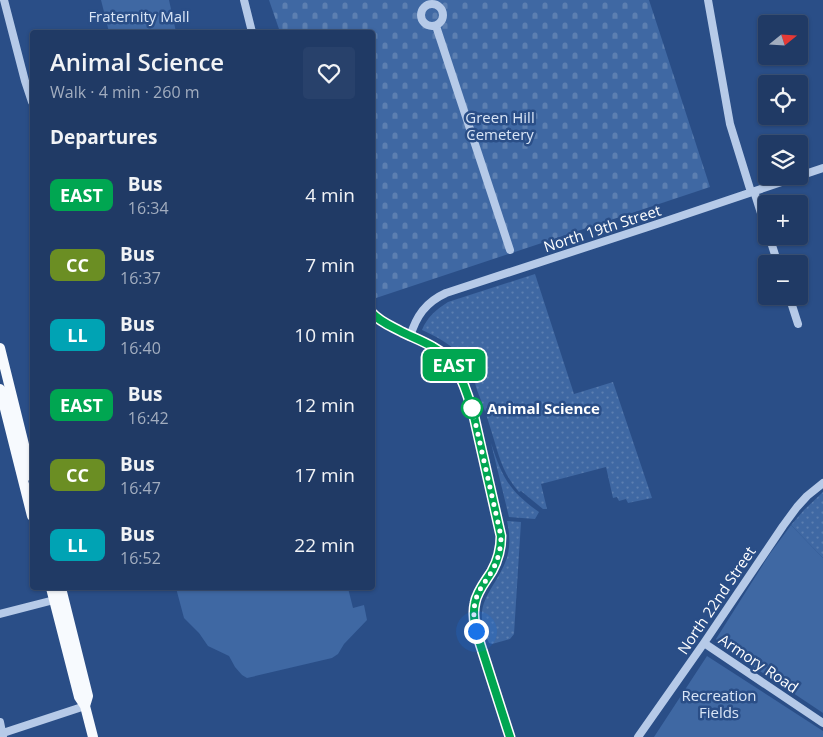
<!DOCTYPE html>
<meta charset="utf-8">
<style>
body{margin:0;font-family:"Open Sans",sans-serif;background:#28416b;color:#f1f3f6;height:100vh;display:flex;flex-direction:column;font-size:19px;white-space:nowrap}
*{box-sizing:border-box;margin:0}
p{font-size:16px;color:#a2adbf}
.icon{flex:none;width:28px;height:28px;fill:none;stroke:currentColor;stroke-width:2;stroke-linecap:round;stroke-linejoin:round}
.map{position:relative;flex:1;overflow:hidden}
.side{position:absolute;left:30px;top:30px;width:345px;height:560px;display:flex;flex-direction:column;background:#203a65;border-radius:5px;box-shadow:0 1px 4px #0004,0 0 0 1px #3d5479}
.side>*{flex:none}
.badge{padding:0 10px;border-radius:8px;font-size:18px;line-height:32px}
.needle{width:32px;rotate:72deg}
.tools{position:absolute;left:758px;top:15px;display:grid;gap:10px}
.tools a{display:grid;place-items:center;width:50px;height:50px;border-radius:5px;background:#203a65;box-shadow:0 1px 4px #0004,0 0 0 1px #3d5479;font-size:25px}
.you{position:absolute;width:25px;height:25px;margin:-12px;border:4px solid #fff;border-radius:50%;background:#1a73e8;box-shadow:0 0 0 8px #1a73e833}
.map>.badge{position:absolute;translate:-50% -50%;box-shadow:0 0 0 2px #fff}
h2{padding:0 20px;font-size:19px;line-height:45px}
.round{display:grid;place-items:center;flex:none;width:52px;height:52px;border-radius:5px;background:#28416b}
.overview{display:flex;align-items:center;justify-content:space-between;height:85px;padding:0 20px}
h1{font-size:24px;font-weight:600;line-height:38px}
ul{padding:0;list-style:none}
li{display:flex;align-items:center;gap:15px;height:70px;padding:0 20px}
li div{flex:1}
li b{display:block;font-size:19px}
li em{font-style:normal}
li .badge{min-width:55px;font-weight:700;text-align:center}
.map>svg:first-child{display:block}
</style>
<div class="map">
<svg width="823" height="737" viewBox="0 0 823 737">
<defs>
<pattern id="grass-dots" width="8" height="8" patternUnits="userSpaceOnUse" patternTransform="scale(1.25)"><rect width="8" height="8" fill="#3f68a3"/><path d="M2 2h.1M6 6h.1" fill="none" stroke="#5c7fb1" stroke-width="1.8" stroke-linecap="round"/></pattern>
<pattern id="cemetery-stones" width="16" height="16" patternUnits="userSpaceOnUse" patternTransform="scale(1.25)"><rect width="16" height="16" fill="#3f68a3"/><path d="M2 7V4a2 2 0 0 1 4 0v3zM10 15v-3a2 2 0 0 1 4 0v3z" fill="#5c7fb1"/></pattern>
</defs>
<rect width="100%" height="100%" fill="#2a4e87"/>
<!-- grass -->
<path fill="url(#grass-dots)" d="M535,274l39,120 39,-12 39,116 -24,5 -2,-4 -7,2 -2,-4 -4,1 -7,-31 -65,17 6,25h-4l-22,-18 -2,1c-18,-21 -20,-37 -28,-62 -4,-14 -9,-27 -14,-40 -2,-7 -4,-16 -7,-22 -9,-18 -30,-30 -48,-38 5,-13 15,-21 26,-28z
M491,443c11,34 18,48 48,69l-4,7 -26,-2z
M823,492v66l-32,-33 13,-15z
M507,521l14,1 -7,112 -4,5 -18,5 -3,-1c-18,-39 2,-48 16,-80 6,-14 5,-28 2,-42z"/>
<!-- cemetery -->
<path fill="url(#cemetery-stones)" d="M269,0h380l61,187 -337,112 -1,-267h-92z"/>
<!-- park -->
<path fill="#3f68a3" d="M101,0h68l7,32h-67z
M791,525l32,33v155l-105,-70 -2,-4 53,-84z
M176,588h172l5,20 11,-3 3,15 -23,24 -6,10 -6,4 -85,20 -5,-3 -7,-8 -6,-11 -21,-10 -9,-13 -15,-15z
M707,656l116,75v6h-169z"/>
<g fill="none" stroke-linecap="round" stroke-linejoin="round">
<!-- minor -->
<path stroke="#b6cae8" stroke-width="8" d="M4,0l21,81 7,21
M244,0l8,32
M708,0l22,124 21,68
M421 15a11 11 0 1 1 22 0a11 11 0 1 1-22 0Z
M436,26l74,224
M754,191l12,38
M769,236l9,28
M789,296l9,28
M372,313l9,8 52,26 13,10 11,12 5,11 11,31 28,125c1,32 -21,41 -26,67 -2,9 -1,19 0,28l35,106
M410,337c6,-21 16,-35 36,-44l211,-69 166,-56
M0,614l54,-14
M704,643l119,80
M0,722l3,15
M0,734l85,-28
M638,737l66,-94 79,-117 14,-19 10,-11 16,-13"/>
<!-- major -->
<path stroke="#f7fafe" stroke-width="10" d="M0,348l32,129
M0,389l32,127
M51,588l28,109 6,9 8,31
M61,588l27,108 -3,10"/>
</g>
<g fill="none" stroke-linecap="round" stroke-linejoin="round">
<defs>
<path id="line" d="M372,313c8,9 19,13 30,19 10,5 21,9 31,15 25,13 32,40 40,65l28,124c0,13 -3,24 -9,35 -6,10 -15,20 -17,32 -2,9 -1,19 1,28l34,106"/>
</defs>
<!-- line casing -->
<use href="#line" stroke="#fff" stroke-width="11"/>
<!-- line -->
<use href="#line" stroke="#00a651" stroke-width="8"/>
<!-- walk -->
<path stroke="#fff" stroke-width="5" stroke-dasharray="0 9" d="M472,408l29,128c0,13 -3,24 -9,35 -6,10 -15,20 -17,32 -2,9 -1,19 1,28"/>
</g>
<!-- markers -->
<circle fill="#fff" stroke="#00a651" stroke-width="2.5" cx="472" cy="408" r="10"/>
<g text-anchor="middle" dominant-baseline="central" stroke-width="5" stroke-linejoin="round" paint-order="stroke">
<!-- park labels -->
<g font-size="15" fill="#d9e5f6" stroke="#2a4e87">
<text x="139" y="16">Fraternity Mall</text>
<text x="500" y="117">Green Hill<tspan x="500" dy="17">Cemetery</tspan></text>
<text x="719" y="695">Recreation<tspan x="719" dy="17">Fields</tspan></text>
</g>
<!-- street labels -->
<g font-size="15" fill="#fff" stroke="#2a4e87">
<text transform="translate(602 228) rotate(-18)">North 19th Street</text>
<text transform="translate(716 600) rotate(-56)">North 22nd Street</text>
<text transform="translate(759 663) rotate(34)">Armory Road</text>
</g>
<!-- stop labels -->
<g font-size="15" font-weight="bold" fill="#fff" stroke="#2a4e87" text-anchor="start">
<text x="487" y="408">Animal Science</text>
</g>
</g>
</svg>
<div class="tools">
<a><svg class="needle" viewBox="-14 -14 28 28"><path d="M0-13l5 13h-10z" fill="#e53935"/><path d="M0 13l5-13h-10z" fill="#a2adbf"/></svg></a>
<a><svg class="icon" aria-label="locate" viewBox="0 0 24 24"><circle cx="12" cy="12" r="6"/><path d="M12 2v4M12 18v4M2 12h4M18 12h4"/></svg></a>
<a><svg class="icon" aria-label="layers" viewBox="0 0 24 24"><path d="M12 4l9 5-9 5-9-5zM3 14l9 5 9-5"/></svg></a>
<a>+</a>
<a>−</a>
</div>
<div class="you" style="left:476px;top:631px"></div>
<b class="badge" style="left:454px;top:365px;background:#00a651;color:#fff">EAST</b>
<section class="side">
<div class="overview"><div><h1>Animal Science</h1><p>Walk · 4 min · 260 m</p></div><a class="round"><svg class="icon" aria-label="heart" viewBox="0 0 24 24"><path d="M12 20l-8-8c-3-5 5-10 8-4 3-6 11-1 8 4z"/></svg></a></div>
<h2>Departures</h2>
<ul>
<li><span class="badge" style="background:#00a651;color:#fff">EAST</span><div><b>Bus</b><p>16:34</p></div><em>4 min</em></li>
<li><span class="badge" style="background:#6b8e23;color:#fff">CC</span><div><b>Bus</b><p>16:37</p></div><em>7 min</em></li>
<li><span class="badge" style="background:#00a3b4;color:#fff">LL</span><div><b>Bus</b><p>16:40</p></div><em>10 min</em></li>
<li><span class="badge" style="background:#00a651;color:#fff">EAST</span><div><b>Bus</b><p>16:42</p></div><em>12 min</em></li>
<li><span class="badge" style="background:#6b8e23;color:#fff">CC</span><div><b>Bus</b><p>16:47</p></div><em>17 min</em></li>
<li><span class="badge" style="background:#00a3b4;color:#fff">LL</span><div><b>Bus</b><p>16:52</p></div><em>22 min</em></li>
</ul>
</section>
</div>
